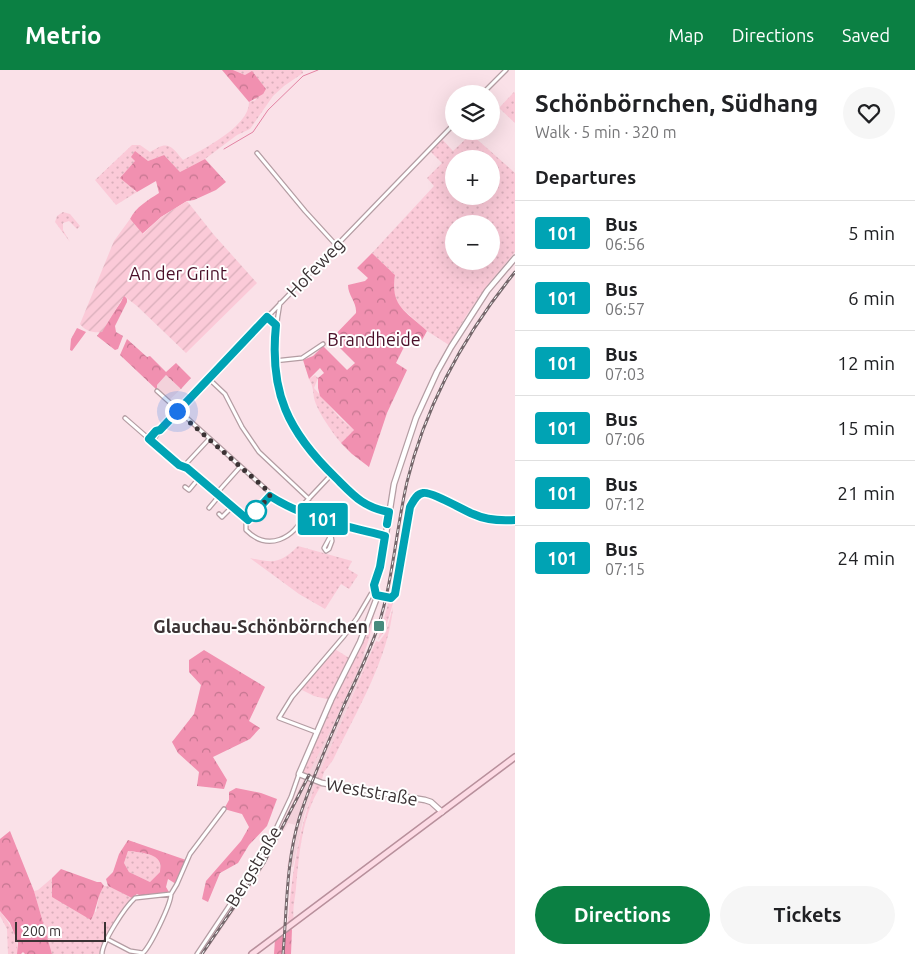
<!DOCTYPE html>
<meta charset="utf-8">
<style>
body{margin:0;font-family:Ubuntu,sans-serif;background:#f6f6f6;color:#202124;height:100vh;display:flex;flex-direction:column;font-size:19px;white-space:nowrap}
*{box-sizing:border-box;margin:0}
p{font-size:16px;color:#757577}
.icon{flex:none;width:28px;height:28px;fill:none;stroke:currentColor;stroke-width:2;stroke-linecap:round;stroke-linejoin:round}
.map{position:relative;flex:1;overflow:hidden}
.sheet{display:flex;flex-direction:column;background:#fff;width:400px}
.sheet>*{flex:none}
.badge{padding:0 10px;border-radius:4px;font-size:18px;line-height:32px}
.buttons{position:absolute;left:445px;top:15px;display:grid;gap:10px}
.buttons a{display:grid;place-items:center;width:55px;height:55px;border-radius:50%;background:#fff;box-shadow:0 5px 20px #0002;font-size:25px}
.scale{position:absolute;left:15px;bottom:12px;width:91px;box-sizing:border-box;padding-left:5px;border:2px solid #3b3234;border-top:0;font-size:14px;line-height:18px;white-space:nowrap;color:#3b3234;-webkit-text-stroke:4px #fff;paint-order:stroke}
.you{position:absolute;width:25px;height:25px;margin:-12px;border:4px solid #fff;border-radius:50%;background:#1a73e8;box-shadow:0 0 0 8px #1a73e833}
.map>.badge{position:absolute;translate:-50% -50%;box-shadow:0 0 0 2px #fff}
h2{padding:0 20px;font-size:19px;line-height:45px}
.round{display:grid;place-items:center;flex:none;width:52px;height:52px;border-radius:26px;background:#f6f6f6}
.overview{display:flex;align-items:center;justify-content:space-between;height:85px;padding:0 20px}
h1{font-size:24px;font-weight:700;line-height:38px}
.cta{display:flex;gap:10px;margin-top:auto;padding:10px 20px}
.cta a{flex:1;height:58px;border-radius:30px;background:#0b8043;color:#fff;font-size:20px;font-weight:700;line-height:58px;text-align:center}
.cta a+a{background:#f6f6f6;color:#202124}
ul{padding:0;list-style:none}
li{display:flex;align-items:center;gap:15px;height:65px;padding:0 20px;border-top:1px solid #e0e0e0}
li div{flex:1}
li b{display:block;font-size:19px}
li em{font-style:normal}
li .badge{min-width:55px;font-weight:700;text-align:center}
header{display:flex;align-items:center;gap:30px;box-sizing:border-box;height:70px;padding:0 25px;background:#0b8043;color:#fff}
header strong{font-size:24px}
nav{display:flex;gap:28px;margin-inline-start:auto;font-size:18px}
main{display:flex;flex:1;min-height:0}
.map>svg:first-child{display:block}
</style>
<header>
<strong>Metrio</strong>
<nav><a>Map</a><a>Directions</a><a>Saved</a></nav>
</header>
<main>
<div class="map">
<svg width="515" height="884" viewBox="0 0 515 884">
<defs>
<pattern id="grass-dots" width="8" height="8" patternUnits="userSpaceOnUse" patternTransform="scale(1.25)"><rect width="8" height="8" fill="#fbcad8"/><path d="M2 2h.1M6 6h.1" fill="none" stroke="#d8aeba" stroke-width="1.8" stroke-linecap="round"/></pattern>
<pattern id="forest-crowns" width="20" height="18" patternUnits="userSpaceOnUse" patternTransform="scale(1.25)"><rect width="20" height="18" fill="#f190b0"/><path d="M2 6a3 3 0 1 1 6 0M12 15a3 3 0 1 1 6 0" fill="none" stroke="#c47690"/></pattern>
<pattern id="garden-furrows" width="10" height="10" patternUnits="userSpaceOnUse" patternTransform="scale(1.25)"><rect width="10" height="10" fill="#fbcad8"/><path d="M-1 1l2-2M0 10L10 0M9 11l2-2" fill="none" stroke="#d8aeba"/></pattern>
</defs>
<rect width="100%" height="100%" fill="#fae1e8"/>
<!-- built -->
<path fill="#f3d2db" d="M166,305l15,14 -13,12 -11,-11v-5z
M363,584l6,2 -53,126 -12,34 -11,51h-6l9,-42 -8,-2 -32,57 -52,74h-4l54,-78 20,-34 27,-57 32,-60z"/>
<!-- grass -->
<path fill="url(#grass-dots)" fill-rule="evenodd" d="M233,0h69l1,3 -19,13 -11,10 -23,33 -13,6 -32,24 -25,13 -16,-17 -16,6h-13l-1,30 3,1 -21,13 -21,-25 37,-35h8l10,7c4,-2 8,-5 12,-6 10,-3 15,8 21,14 19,-10 67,-34 66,-58l7,-2 -11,-25z
M514,22l1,1v30l-16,-15z
M471,64l44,39v79l-29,35 -20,29 -17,29 -22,-14 -31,-28 -3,-14 2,-14 -23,-22 62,-67 -7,-8 15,-15 -12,-12 12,-12 11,12zM454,89h37v37h-37zM454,154h37v37h-37z
M63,142l7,2 10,12 -3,3 -8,-8 -6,2v7l7,12 -15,-20 2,-6z
M315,305l3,3 -4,10 26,30 14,12 -13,13c-9,-11 -24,-32 -27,-45 -1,-8 -1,-12 -5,-19z
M298,476l54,15 -4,8 10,6 -9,14 -8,-5 -16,25 -26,-15 -49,-36c24,5 30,6 48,-12z
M389,530l4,3 -8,28 -7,9z
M376,536l-7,33 -10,28 -26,58 -25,50 -5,-2 -1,-3z
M393,537c-4,51 -38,107 -60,153l-9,12 -2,7h-5l59,-138 3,1 7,-10z
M333,578l18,11 -20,41 -17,-4 -14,-7z
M316,712l5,4c-19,29 -22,69 -25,102 -1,11 -4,22 -2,32l-6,4c4,-53 10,-91 28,-142z
M128,781c9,1 29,2 32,12 1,2 0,8 0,9l-10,10 -21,-10 -5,-9z
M52,808v19l44,15 4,-21 4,-5h4l24,12 -27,41 -6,15h-47l-18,-63 4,-1z
M0,841c10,13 19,26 17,43h-9l-1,-25 -7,-13z"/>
<!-- forest -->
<path fill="url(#forest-crowns)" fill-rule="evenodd" d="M222,0h11l12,5 7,-4 14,18 -3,5 -14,8z
M135,81l13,10 16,-6 16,17 25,-13 21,23 -10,8 -22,10 -7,1 -26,16 -19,17 -12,-15c6,-12 18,-19 29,-26l-3,-12 -19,11 -17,-14 15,-17 -4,-4z
M372,183l23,22c-5,32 11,36 32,56l-6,11 -12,-5 -13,26 11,7 -20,43 -18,54 -17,-13 -11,-11 13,-13 -34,-34 -2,-8v-10l6,-5 -4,-5 -11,11 -6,-19 10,-4 10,-10 24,24 8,-7 -24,-24 25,-26c1,-11 -8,-17 -8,-28l17,-4 3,-3 -11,-10z
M124,225l3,4v3l-12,24 1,6 7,4 -5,13 -3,1 -18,-14 24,-34z
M77,258l9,4 -14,19 -2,-1 1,-11z
M127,269l20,18 3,-1 16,16 10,-9 15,15 -10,11 -15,-14 -9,10v5l-37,-35z
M204,580l61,37 -16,34 11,7 -10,11 -37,18 14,23 -3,9 -27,-3 2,-14 -21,-19 -6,-11 22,-28 7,-29 -12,-13v-12z
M236,718l25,5 16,6 -10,27 -18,19 -11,18 -18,10 -12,29 -6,-3 4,-18 35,-40 8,-14 -7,-13 -18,-5 5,-9v-8z
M10,761l24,60 18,63h-27l-2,-2 -2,2h-4l1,-11 -8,-20 -10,-12v-72z
M128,770l58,20 -10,24 -8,-5 -2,8 3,5 -28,4 -4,-2 -5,4 -24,-12 -2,-7 7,-7 6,-18zM128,781c9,1 29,2 32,12 1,2 0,7 0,9l-10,10 -21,-10 -5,-9z
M61,799l36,13h4l3,4c-7,10 -7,23 -13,34l-39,-23v-19z
M292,859l-1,25h-17l1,-15z"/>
<!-- garden -->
<path fill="url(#garden-furrows)" d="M187,131l27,34 43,48 -71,70 -49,-47 -13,-10 -22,36c-9,1 -17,-1 -22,-8l34,-83 16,-22 13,15 18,-17z"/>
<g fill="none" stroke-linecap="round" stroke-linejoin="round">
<!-- stream -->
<path stroke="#e383a3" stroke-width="1" d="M224,79l29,-17 15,-22 35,-34 15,-6"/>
<defs>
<path id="minor" d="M482,24l24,-24
M257,83l48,58 31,34
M280,233c-14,77 -1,121 56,175 18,18 27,29 53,34
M274,291l28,-3 21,-14
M208,308l17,16 17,33 17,25 50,47
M157,321l111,100c13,23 90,38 117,45
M125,348l54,47 8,3 61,52
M149,369l7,-8 3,-1
M152,372l8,-12 30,-33 264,-273
M184,396l25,-27
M185,417l4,3 10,-12
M216,424l24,-27
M270,426l-24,27v7c22,22 48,9 59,-17
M209,438l10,-12
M300,438l32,-34
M219,444l3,3 10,-10
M331,465l1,6 -3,8 -3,2 -2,-3 7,-13 3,-12
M377,525l14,3 4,-3 15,-88c3,-6 6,-13 13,-14 8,-2 40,17 50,21 13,6 28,7 42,6
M316,662l-37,-14 13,-21 52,-61 13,-18 14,-24 4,-4
M107,869l23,12 13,2c8,-8 28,-49 28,-59
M102,884c0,-12 23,-47 33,-56l36,-4 6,-10 13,-30 34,-45
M197,884l68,-102 26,-55 8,-23"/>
<path id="tertiary" d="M442,742l-11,-10 -6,-2 -103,-17 -23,-9 32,-74 29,-58 16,-42 -2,-15 8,-26 12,-75 22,-66 21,-46 14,-25 36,-56 28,-33"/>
<path id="primary" d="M252,884l263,-197"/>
</defs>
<!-- minor casing -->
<use href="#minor" stroke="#b49da3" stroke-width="5.5"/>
<!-- tertiary casing -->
<use href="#tertiary" stroke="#b49da3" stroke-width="7"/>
<!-- primary casing -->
<use href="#primary" stroke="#b8909c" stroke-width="8"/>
<!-- minor -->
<use href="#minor" stroke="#fff" stroke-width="3"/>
<!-- tertiary -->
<use href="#tertiary" stroke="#fff" stroke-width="4.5"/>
<!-- primary -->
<use href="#primary" stroke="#fddbe5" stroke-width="5"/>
<defs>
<path id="rail" d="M202,884l62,-91 45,-88
M283,884c4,-45 3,-91 16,-135 12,-39 30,-78 46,-116 12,-25 24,-50 33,-76 15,-47 18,-97 29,-145 19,-78 58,-148 108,-210"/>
</defs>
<!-- rail casing -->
<use href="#rail" stroke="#76686c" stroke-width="3"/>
<!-- rail -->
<use href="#rail" stroke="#fff" stroke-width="1" stroke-dasharray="4" stroke-linecap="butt"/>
</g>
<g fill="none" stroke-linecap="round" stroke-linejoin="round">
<defs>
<path id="line" d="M387,454l2,-12c-26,-5 -35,-16 -53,-34 -48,-46 -67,-86 -60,-153l-9,-8 -107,113 -4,1 -7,8 30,26 8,3 61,52 22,-24c34,22 76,30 115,40l-5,31 -6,18 2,10 15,3 4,-4 15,-87c3,-5 6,-13 13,-14 8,-2 40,17 50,21 13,6 28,7 42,6"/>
</defs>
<!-- line casing -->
<use href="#line" stroke="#fff" stroke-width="11"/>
<!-- line -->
<use href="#line" stroke="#00a3b4" stroke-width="8"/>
<!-- walk -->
<path stroke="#3b3234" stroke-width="5" stroke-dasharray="0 9" d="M177,341l91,80 2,5 -14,15"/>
</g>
<!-- markers -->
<circle fill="#fff" stroke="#00a3b4" stroke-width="2.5" cx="256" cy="441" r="10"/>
<rect fill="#478a7d" stroke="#fff" stroke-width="2" x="373" y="550" width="12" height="12" rx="2.5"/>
<g text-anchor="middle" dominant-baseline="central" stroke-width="4" stroke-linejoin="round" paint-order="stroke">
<!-- street labels -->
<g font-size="18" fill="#3b3234" stroke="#fff">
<text transform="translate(315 197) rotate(-46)">Hofeweg</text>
<text transform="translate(372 721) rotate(10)">Weststraße</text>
<text transform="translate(253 796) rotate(-59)">Bergstraße</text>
</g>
<!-- park labels -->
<g font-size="18" fill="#4a0f28" stroke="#fff">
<text x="178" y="203">An der Grint</text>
<text x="374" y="269">Brandheide</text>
</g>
<!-- poi labels -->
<g font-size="18" font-weight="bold" fill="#3b3234" stroke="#fff" text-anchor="end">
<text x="368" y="556">Glauchau-Schönbörnchen</text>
</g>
</g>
</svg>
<div class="buttons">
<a><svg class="icon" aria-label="layers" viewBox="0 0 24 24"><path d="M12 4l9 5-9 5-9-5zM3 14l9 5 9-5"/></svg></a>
<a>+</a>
<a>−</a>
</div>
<div class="scale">200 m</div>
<div class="you" style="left:177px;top:341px"></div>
<b class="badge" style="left:323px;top:449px;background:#00a3b4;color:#fff">101</b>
</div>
<section class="sheet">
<div class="overview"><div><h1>Schönbörnchen, Südhang</h1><p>Walk · 5 min · 320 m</p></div><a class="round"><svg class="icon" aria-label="heart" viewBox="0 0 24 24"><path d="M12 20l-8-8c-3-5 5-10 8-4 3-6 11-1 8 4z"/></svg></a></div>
<h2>Departures</h2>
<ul>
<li><span class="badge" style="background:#00a3b4;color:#fff">101</span><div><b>Bus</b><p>06:56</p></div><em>5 min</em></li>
<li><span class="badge" style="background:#00a3b4;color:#fff">101</span><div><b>Bus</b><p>06:57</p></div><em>6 min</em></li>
<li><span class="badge" style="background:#00a3b4;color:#fff">101</span><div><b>Bus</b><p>07:03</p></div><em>12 min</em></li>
<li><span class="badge" style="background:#00a3b4;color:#fff">101</span><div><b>Bus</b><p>07:06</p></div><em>15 min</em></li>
<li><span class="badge" style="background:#00a3b4;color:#fff">101</span><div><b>Bus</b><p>07:12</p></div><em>21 min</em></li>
<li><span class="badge" style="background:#00a3b4;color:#fff">101</span><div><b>Bus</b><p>07:15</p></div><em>24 min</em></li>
</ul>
<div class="cta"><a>Directions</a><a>Tickets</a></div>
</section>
</main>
